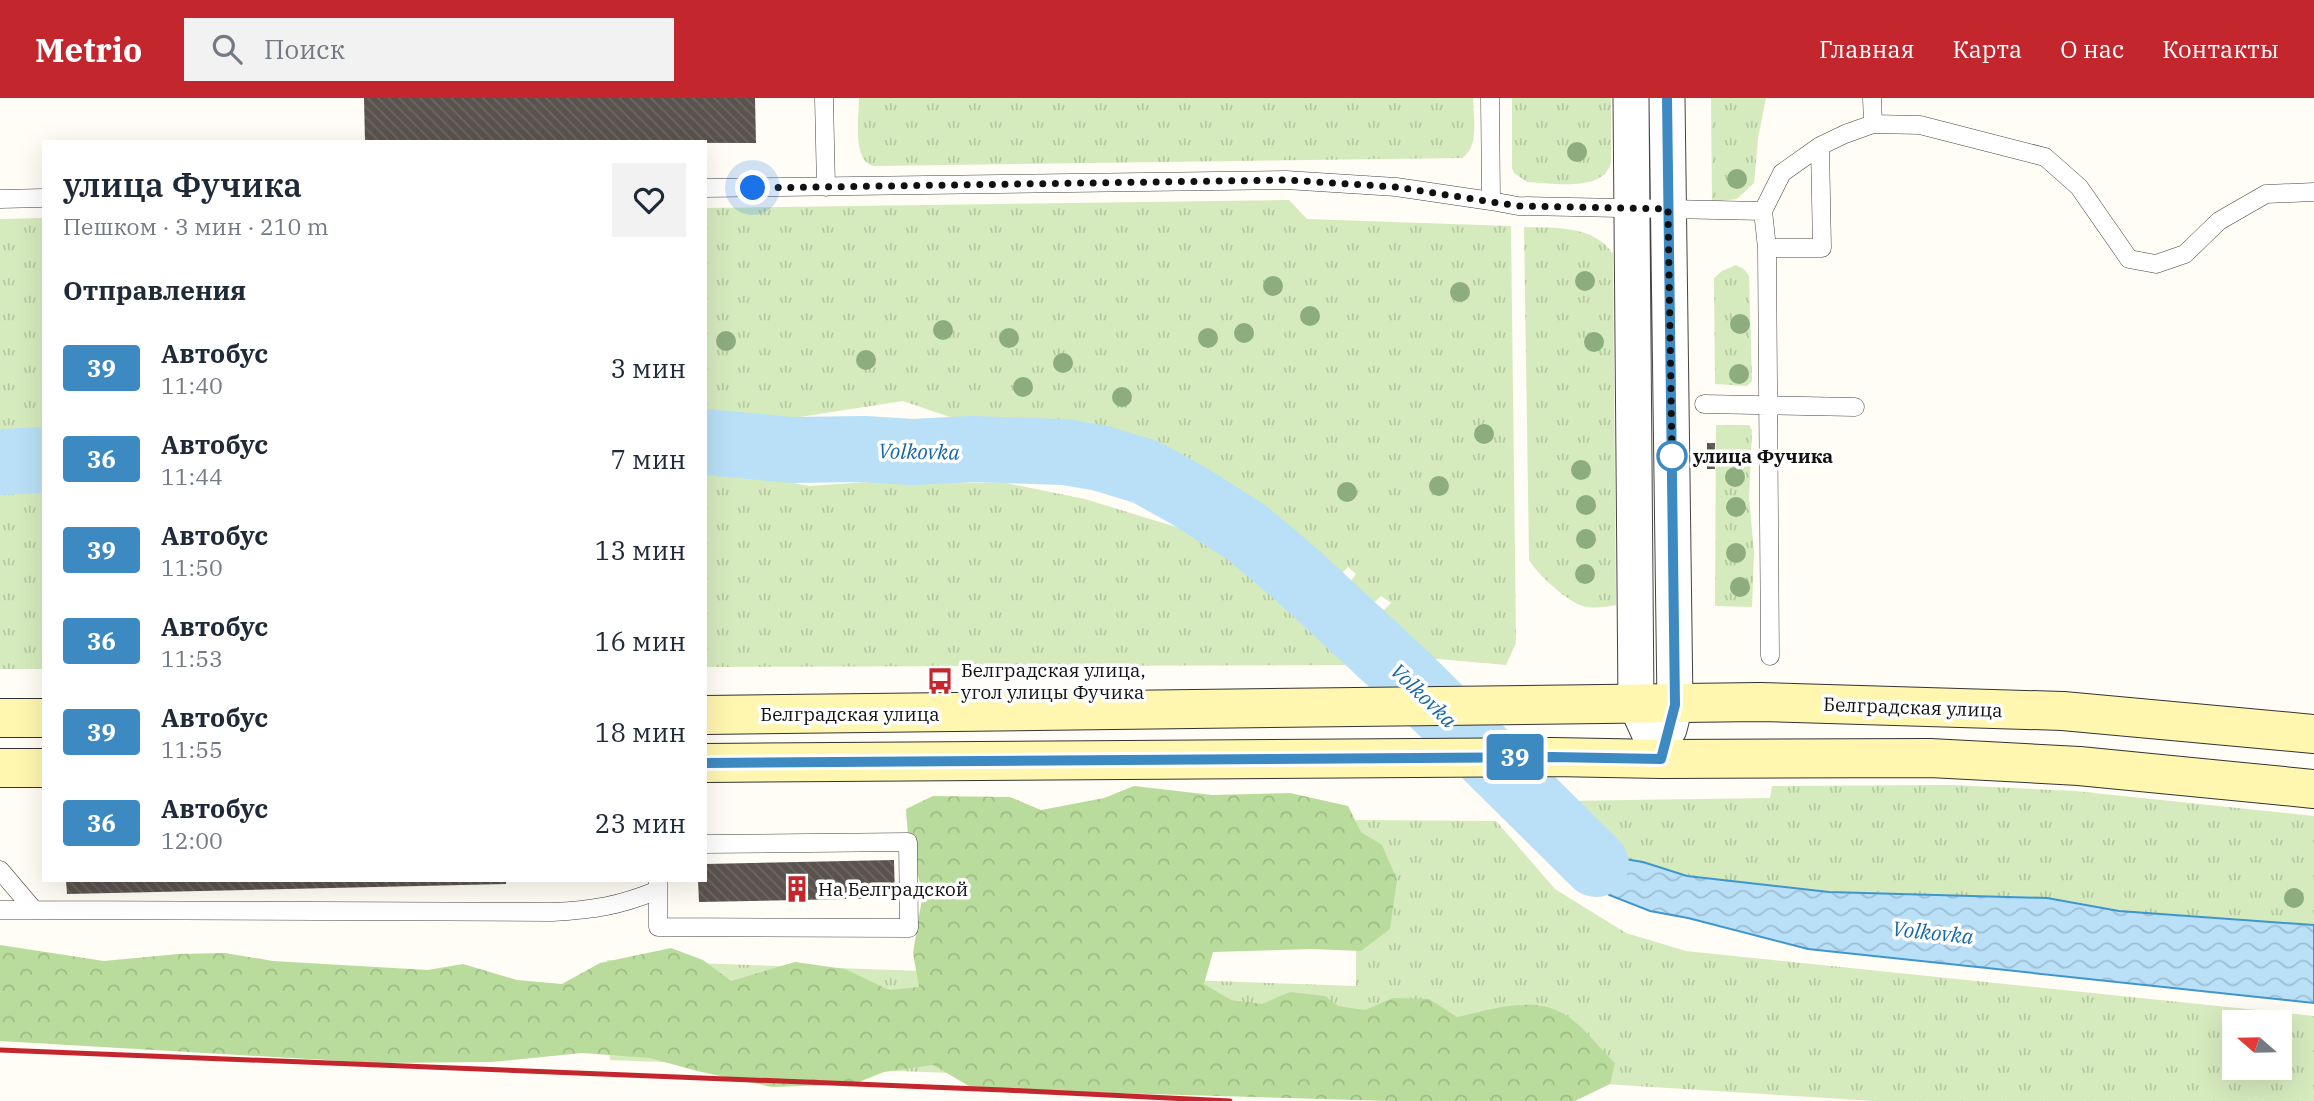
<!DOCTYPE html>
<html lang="ru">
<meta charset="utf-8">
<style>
body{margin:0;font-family:"IBM Plex Serif",serif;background:#f2f2f3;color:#1f2937;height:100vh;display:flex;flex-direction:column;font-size:26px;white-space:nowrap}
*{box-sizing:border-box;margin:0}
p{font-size:23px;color:#747a83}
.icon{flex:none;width:38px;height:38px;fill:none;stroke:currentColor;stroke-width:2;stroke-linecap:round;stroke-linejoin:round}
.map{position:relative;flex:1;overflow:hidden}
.details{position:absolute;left:42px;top:42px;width:665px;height:742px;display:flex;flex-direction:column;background:#fff;border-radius:0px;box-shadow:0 7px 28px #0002}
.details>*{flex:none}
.badge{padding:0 14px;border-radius:5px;font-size:24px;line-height:46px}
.needle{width:46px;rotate:290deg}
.tools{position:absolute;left:2222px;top:912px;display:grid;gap:14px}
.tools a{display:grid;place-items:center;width:70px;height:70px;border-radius:0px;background:#fff;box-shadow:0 7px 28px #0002;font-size:35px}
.you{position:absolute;width:35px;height:35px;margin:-18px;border:5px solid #fff;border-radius:50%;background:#1a73e8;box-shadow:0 0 0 10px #1a73e833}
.map>.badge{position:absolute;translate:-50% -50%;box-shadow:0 0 0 4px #fff}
h2{padding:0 21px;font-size:26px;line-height:63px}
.round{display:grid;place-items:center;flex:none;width:74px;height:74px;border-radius:0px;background:#f2f2f3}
.overview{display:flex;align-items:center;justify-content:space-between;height:119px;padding:0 21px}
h1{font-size:33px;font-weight:600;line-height:52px}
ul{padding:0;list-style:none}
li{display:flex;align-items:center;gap:21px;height:91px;padding:0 21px}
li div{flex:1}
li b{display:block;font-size:26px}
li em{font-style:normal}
li .badge{min-width:77px;font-weight:700;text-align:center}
header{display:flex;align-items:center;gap:42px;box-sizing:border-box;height:98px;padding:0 35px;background:#c4262e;color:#fff}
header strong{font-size:33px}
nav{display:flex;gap:38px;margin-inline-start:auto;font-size:24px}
.search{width:490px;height:63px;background:#f2f2f3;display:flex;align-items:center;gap:18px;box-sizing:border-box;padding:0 24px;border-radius:0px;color:#747a83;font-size:26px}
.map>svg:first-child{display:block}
</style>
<header>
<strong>Metrio</strong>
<div class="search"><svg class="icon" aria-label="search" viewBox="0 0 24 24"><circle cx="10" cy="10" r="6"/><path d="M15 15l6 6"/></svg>Поиск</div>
<nav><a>Главная</a><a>Карта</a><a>О нас</a><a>Контакты</a></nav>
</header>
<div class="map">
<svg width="2314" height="1003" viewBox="0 0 2314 1003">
<defs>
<pattern id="grass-tufts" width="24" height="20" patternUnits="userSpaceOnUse" patternTransform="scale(1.75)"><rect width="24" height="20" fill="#d5ebbd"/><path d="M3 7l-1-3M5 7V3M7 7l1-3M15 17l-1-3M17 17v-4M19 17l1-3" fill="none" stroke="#b6c8a1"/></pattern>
<pattern id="forest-crowns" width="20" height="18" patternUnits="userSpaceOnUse" patternTransform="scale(1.75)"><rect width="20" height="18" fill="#b9dc9c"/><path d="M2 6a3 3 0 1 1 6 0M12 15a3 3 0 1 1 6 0" fill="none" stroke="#9ebc85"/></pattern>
<pattern id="water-waves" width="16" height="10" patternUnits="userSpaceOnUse" patternTransform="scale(1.75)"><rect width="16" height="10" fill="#b9e0f7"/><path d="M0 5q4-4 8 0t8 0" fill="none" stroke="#9ebfd3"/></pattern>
<pattern id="building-back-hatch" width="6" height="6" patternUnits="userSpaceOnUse" patternTransform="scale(1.75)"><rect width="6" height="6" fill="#5a524d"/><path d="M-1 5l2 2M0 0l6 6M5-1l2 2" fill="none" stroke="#6d6662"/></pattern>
</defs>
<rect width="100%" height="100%" fill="#fffdf5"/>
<!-- grass -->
<path fill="url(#grass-tufts)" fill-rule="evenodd" d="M859,0h614c0,19 7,48 -11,60l-589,8c-21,-6 -14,-49 -14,-68z
M1512,0h99v64c-6,31 -60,21 -84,20l-13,-9 -2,-5z
M1711,0h55l-8,40 -4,45 -17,16 -25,3z
M1289,102l18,19 204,7 5,417 -10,22 -90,-8 -40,-39 15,-15 -10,-7 -16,16 -15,-15 1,-3 -6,-5 11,-15 -8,-7 -13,13 -71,-66 -27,-20 -47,-26 -40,-16 -46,-12 -44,-6 -72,-4 -85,-29 -116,18 -82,-2v-209z
M44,120v219l-44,1v-219z
M1524,129c31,1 70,-2 89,27l3,351c-11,2 -22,4 -33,1 -15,-4 -46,-32 -54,-46z
M1736,167l9,5 4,6 3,105 -5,5 -32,-2 -1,-106 8,-7z
M1716,327h33l3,5 -3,67 5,55 -2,55 -37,-1z
M719,370l90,18 74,-5 123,2 79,16 91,28 79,41 107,97 -657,2v-198z
M44,394v177h-44v-176z
M1951,687l124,6 239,25v109l-195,-14 -72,-13 -218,-6 -142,-16 -44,-14 -31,-5 -33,-31 -20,-25 211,-3 2,-12z
M1356,722l140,1 59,68 71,44 60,18 628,65v85h-440l-350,-22 -522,-4 -392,-15 -3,-100 749,26zM2235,924h45v46h-45z"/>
<!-- forest -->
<path fill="url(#forest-crowns)" d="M1134,688l78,9 78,-2 58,13 13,26 21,13 15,35 -7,49 -29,22 -50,-2 -98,3 -9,32 27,16 31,4 28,-12 35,4 13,10 27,4 28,-12 36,1 28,18c33,-7 75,-22 107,-3 19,11 35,34 51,49l-5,21 -35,17h-185l-416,-12 -41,-24 -49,7 -30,12 -82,3 -75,-16 -47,-13 -68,-5 -90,9 -116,1 -376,-22v-96l104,16 74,-7 47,-1 48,8 155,9 35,-6 54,16 45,4 38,-21 71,-15 32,12 28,21 64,-19 50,7 44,21 30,-3 -6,-34 10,-61 -14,-44 -3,-39 27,-13 77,1 31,13 63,-12z"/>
<!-- water -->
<path fill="url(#water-waves)" stroke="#3f96cf" stroke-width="2" d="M1519,703h40l20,25 33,31 31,5 44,14 142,16 218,6 72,13 195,14v78l-506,-54 -120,-31 -38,-7 -41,-16 -46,-39 -51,-49 6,-2z"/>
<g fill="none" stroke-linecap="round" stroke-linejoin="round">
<!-- river -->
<path stroke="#b9e0f7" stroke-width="66" d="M705,344l87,8 72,-1 49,3 59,-3 93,3 35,6 46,14 43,24 57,36 50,42 111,103 189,187
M0,364l44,-2"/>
</g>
<!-- building -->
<path fill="url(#building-back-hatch)" d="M364,0h391l1,45 -391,-1z
M1707,345h8v26h-8z
M894,762l1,38 -196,4 -1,-22h7v-16z
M66,782h440v4l-439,10z"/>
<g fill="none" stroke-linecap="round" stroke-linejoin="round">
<defs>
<path id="lane" d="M824,0l2,89
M1872,0l1,26
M705,90l581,-8 110,7 95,14 -1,-103
M0,101l44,-1
M1491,103l27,5 245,5 19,-38 38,-27 25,-12 28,-10 47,1 125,32 34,30 50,72 27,5 29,-10 34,-33 47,-27 48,-2
M1763,113l4,37 3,408
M1767,150h55l-2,-102
M1704,306l151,3
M0,772l34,40 518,2c41,-2 67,-6 106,-22
M658,782v47l251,1 -1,-86 -203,2
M0,812h34"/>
<path id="street" d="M1631,0l5,606 25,55
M1667,0l8,607 -6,24"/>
<path id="secondary" d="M705,617l1055,-13 303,9 251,23
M0,620h44
M705,665l847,-6 109,2 269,-1 149,8 235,23
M0,670h44"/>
</defs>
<!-- lane casing -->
<use href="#lane" stroke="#444" stroke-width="19"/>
<!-- street casing -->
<use href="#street" stroke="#444" stroke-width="37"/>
<!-- secondary casing -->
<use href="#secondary" stroke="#333" stroke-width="40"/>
<!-- lane -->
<use href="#lane" stroke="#fff" stroke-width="18"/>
<!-- street -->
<use href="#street" stroke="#fff" stroke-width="35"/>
<!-- secondary -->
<use href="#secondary" stroke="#fff6b0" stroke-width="38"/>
<!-- rail -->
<path stroke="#c4262e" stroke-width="5" d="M0,952l1004,40 226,11"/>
</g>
<!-- trees -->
<g fill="#8dad7f">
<circle cx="1577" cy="54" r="10"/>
<circle cx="1737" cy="81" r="10"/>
<circle cx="1585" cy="183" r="10"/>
<circle cx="1273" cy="188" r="10"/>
<circle cx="1460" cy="194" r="10"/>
<circle cx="1310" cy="218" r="10"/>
<circle cx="1740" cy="226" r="10"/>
<circle cx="943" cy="232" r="10"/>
<circle cx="1244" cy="235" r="10"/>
<circle cx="1009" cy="240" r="10"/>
<circle cx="1208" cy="240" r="10"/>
<circle cx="726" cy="243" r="10"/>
<circle cx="1594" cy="244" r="10"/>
<circle cx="866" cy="262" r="10"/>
<circle cx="1063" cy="265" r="10"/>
<circle cx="1739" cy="276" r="10"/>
<circle cx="1023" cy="289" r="10"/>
<circle cx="1122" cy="299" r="10"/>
<circle cx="1484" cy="336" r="10"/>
<circle cx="1581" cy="372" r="10"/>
<circle cx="1735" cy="379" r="10"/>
<circle cx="1439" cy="388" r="10"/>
<circle cx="1347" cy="394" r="10"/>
<circle cx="1586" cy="407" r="10"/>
<circle cx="1736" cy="409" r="10"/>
<circle cx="1586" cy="441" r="10"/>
<circle cx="1736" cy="455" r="10"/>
<circle cx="1585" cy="476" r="10"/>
<circle cx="1740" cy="489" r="10"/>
<circle cx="2294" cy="800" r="10"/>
</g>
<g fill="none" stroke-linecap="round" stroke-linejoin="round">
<defs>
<path id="line" d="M705,665l847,-6 109,2 14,-54 -8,-607"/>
</defs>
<!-- line casing -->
<use href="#line" stroke="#fff" stroke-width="16"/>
<!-- line -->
<use href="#line" stroke="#3d8ac2" stroke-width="10"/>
<!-- walk -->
<path stroke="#111" stroke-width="7" stroke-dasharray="0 12.6" d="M753,90l533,-8 110,7 122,19 150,3 4,247"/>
</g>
<!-- icons -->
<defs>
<symbol id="bus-bare" viewBox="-9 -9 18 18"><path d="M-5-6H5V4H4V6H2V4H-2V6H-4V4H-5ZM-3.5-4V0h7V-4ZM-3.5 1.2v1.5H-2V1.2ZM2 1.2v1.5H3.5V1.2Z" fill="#c4262e" stroke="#fff" stroke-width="2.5" paint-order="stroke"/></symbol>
<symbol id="building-bare" viewBox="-9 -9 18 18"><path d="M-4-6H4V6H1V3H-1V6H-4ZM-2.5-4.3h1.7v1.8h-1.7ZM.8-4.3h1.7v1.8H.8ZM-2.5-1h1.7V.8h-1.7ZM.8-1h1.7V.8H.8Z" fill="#c4262e" stroke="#fff" stroke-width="2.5" paint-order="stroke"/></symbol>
</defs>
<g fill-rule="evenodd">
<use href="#bus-bare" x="921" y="564" width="38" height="38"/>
<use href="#building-bare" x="778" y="772" width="38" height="38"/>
</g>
<!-- markers -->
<circle fill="#fff" stroke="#3d8ac2" stroke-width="3.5" cx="1672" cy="358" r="14"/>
<g text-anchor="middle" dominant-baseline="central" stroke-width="7" stroke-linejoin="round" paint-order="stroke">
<!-- stop labels -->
<g font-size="19" font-weight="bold" fill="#111" stroke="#fff" text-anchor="start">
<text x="1693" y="358">улица Фучика</text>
</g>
<!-- poi labels -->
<g font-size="19" fill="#111" stroke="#fff" text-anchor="start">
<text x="961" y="572">Белградская улица,<tspan x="961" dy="22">угол улицы Фучика</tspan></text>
<text x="818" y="791">На Белградской</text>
</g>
<!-- street labels -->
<g font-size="19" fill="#111" stroke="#fff">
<text transform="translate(1913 609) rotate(2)">Белградская улица</text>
<text x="850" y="616">Белградская улица</text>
</g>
<!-- water labels -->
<g font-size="21" font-style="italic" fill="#1768a6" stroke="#fff">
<text transform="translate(919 353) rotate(1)">Volkovka</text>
<text transform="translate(1424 597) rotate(44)">Volkovka</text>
<text transform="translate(1933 834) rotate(6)">Volkovka</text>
</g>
</g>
</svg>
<div class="tools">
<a><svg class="needle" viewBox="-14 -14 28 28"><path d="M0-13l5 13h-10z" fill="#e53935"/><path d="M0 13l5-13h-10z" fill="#747a83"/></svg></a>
</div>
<div class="you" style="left:753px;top:90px"></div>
<b class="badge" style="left:1515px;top:659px;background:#3d8ac2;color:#fff">39</b>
<section class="details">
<div class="overview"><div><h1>улица Фучика</h1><p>Пешком · 3 мин · 210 m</p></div><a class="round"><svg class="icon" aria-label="heart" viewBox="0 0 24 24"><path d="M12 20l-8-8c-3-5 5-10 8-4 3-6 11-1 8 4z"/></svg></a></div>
<h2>Отправления</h2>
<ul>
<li><span class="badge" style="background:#3d8ac2;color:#fff">39</span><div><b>Автобус</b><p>11:40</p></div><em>3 мин</em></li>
<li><span class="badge" style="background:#3d8ac2;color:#fff">36</span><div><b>Автобус</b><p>11:44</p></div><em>7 мин</em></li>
<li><span class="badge" style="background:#3d8ac2;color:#fff">39</span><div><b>Автобус</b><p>11:50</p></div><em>13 мин</em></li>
<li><span class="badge" style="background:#3d8ac2;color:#fff">36</span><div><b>Автобус</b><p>11:53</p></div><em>16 мин</em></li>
<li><span class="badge" style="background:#3d8ac2;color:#fff">39</span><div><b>Автобус</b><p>11:55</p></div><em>18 мин</em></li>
<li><span class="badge" style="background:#3d8ac2;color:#fff">36</span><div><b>Автобус</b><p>12:00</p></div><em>23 мин</em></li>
</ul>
</section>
</div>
